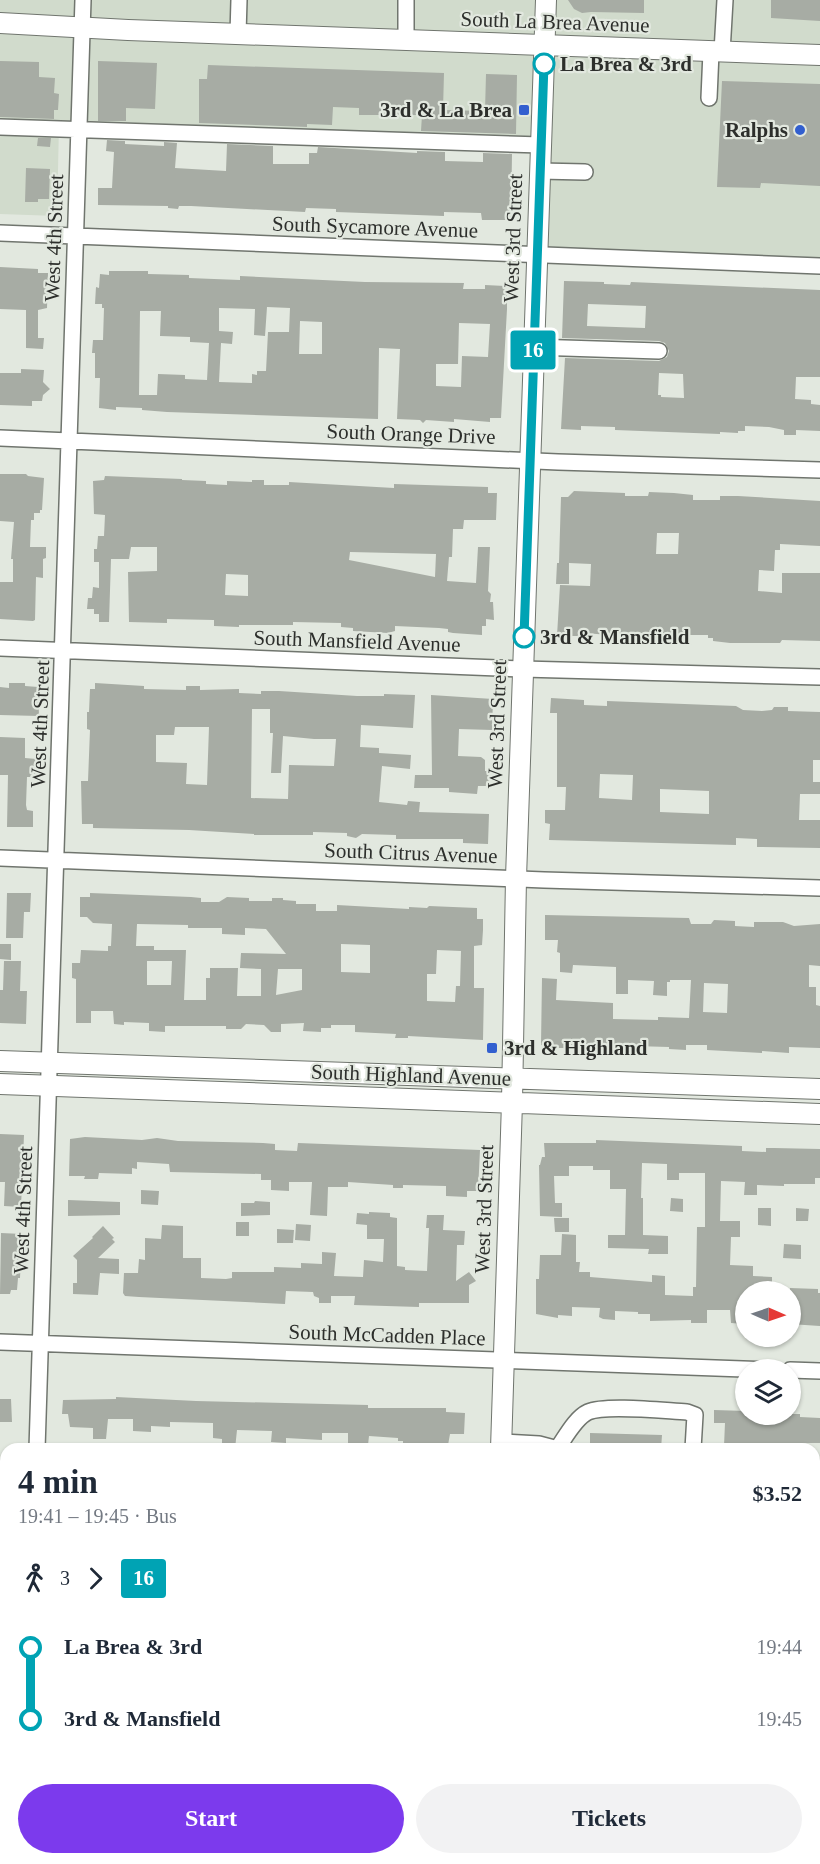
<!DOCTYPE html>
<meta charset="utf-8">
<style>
body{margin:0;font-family:"Times New Roman",serif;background:#f2f2f3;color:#1f2937;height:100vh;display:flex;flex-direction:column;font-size:22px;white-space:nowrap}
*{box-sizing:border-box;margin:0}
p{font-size:20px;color:#747a83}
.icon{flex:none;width:33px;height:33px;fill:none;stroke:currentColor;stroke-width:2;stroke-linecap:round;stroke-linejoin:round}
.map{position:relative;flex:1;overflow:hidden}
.drawer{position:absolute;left:0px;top:1443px;width:820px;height:422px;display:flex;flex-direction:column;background:#fff;border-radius:18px 18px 0 0;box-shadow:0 2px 4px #0004}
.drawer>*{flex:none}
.badge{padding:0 12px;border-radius:4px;font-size:21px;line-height:39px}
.needle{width:39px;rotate:92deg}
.buttons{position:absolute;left:735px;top:1281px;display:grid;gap:12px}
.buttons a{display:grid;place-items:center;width:66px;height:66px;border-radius:50%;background:#fff;box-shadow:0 2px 4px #0004;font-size:30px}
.map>.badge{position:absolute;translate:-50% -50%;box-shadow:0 0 0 3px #fff}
.legs{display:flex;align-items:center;gap:9px;height:66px;padding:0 18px;font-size:20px}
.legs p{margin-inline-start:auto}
.headline{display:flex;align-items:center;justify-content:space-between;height:102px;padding:0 18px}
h1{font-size:33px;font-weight:800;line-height:45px}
.cta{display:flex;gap:12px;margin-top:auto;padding:12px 18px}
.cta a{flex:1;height:69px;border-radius:36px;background:#7c3aed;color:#fff;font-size:24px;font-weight:800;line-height:69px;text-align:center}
.cta a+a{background:#f2f2f3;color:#1f2937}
ul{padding:0 18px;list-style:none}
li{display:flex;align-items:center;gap:21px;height:72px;font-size:22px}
li i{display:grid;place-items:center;width:9px;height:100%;margin:0 8px;background:currentColor}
li i::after{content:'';width:15px;height:15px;margin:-8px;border:4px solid;border-radius:50%;background:#fff}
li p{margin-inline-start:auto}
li:first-child i{background:linear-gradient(#0000 50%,currentColor 0)}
li:last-child i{background:linear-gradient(currentColor 50%,#0000 0)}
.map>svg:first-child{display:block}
</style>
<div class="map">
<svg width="820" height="1864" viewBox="0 0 820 1864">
<rect width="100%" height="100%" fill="#e2e8df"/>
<!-- built -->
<path fill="#d1dbcc" d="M0,0h820v262l-283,-10 3,-108 -481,-20 -2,92 -57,-2z
M814,1615h6v212h-6z"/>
<!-- building -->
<path fill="#a7aca4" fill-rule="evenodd" d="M568,0h76v13l-53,-1 -9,1 -8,-4z
M771,0h49v21l-49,-3z
M0,61l39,1v15l16,1 -1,15 5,1 -1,16h-4v9l-54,-2z
M98,61l59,2 -2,46 -29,-1v13h-28z
M208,65l236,8 -1,37 42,1 1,-37 31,1 -1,59 -95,-3 1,-16h-63v-7l-26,-1 -1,18 -25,-1v3l-108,-4v-44h8z
M722,81l98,3v102l-59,-3 -1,5 -43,-1z
M38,138h13l-1,9 -13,-1z
M107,140l18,1v3l39,2v-4l13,1 -2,25 51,3 1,-27 46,2v18h36v-11h8l1,-6 99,6v-2l28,1v9l38,1v-9l29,1 -1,63h-4v3h-25l-1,-7 -37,-1v4l-108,-4v-3l-30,-1 -1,4 -114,-6h-12l-1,3 -10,-1v-2l-70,-1v-17h14l2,-36 -8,-1z
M26,168l24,1 -1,30h-11v3h-13z
M0,267l38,2v4h10l-1,35 -9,2v28h6l-1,11 -17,-1v-38l-26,-1z
M109,271h39v3l41,1v3l25,1 26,1v-4l125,6 99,1 -1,6h22v-4l20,1 2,1v22l-6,109h-11v4l-36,-3v3l-28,-2 -3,3 -3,-3 -23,-1 3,-70 -21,-1 -1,71 -211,-7 -25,-2v-2l-26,-1v3l-17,-2 1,-30h-5v-25h-3l1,-13h10l1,-32h-2v-4h-7l1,-17 3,1 1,-14 9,1zM267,307l23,1 -1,24h-21l-2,39h-9v4l-5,-1v9l-33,-1 2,-39 11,1 1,-12 -14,-1v-23l36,1 -1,26 11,1zM140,311h21l-1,25 30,1v5l19,1 -2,37 -22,-1v-4l-27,-1 -1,21h-18zM300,321l22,1v32h-23zM459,323l31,1 -2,33 -26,-1 -1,31 -25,-1v-22h22z
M564,281l40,1v2l26,1 1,-3 189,8v87h-24l-1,22 16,1v4l9,1v26l-24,-1v5h-12v-5l-15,-3 -24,-1v5h-7v2l-18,-1v2l-105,-4v-3l-34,-1v4l-20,-1 4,-71 94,3 8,-4 2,-6 -4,-8 -6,-2 -97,-3zM588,304l58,2 -1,22 -58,-2zM659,373l24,1 1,24 -23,-1v-2h-3z
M21,369l23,1 -1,12 7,7 -7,6 -1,6h-10v5l-32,-1v-32h21z
M0,474h26l2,2 16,2 -2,32h-2v3h-6v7h-3l-1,27h16v11l-3,1v19l-7,-1 -1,43 -2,1 -33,-2v-37h13v-23h-2l3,-37 -14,-1z
M105,476l77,3v1l24,1v3l21,1v-4l25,1v-2h12v5h25v-3l105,6v-4l94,3v6h9l-1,27h-32l-1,9h-10l-1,28h-3l-2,24 29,2 2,-36h12l-2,44 3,3 -1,8h3l1,18 -8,-1v7h-4v9l-29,-2 -5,-1v-3l-9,-1 -44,-2v5l-7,2 -35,-2v-3l-12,-1v-4l-48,-1v3h-54v2l-25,-1v-6l-47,-1v4l-38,-1 -1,-50 29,-1v-24h-26l-2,12h-18l-2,63h-10v-8h-5v-5h-7l1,-11h4l1,-11 6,1v-26h-5v-13h3l1,-13h6l1,-21 -11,-1 -1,-33 11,-1zM350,552l86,2 -1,23 -86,-17zM226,574l22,1v21l-23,-1z
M574,491l51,2v3h23l1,-4 25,1 19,2v5h27v-4h18l82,5v45l-40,-2v6h-5l-1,21 -15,-1 -1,21 24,2v-20h38v68l-38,-1 -2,3h-50l-17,-2v-3h-5v-3h-22v4l-7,-1v3h-21l1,-7 -23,-1 -1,4 -51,-4v3h-27l3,-51 30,1 1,-22 -22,-1v21h-13l1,-21h2l2,-66h7zM657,533h22l-1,21h-22z
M9,683h16v3l13,1 1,29 -39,-1v-28l9,1z
M95,683l49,3v3l42,1v-4h14v4l39,-1v4l22,1v-3h18l78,5h27v-2l31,1 -2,33 -52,-3 -1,22 19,1v5l32,2 -1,14 -28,-3 -3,36 28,3 1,-4 12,1 -1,10 70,2 -1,30 -25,-1v-4h-67v-4l-34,-1 -6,4 -9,-2v-3l-34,-1v3h-59v-1l-65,-4 -96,-2v-4h-11l-1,-43h7l2,-51 -3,-1v-17h2l1,-23h5zM252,709h18v24h3l-2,40h10l2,-37 31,3h22l-2,27 -45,-1 -1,34 -37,-1zM175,727h34l-2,58 -21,-1 1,-21 -31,-1v-27h18z
M431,695l62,4 -1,31 -33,-1 -1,27 23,1 4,3v11h5l-1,15h-11l-1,8 -28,-2v-4h-35l1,-13h17z
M551,698l33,2v5l23,1v-5l129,5 7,4 19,1 10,-1 2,-3h14v4l32,1v48h-7v22h7v12h-20l-1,26h21v28l-63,-1v-8l-21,-1v7l-187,-5 1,-16 -5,-1v-13h20l1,-23h-9v-74h-7zM600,774l33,1 -1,25 -33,-2zM660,789l49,2v23l-49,-2z
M0,737l25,1v20l11,1v18h-9l-1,28 1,5 6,1v16h-26l1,-52h-8z
M7,893h24l-1,19h-6l-1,26h-17z
M90,893l101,4 10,1v4h18l8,-5 22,1v3h23v-3h11v2l13,1v3h20v7h21v-6l72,4v-2l18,1 2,-2 48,2v11h6v11l-1,15 -8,1v42h10l-1,52 -75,-4v2h-13l1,-4 -41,-2v-7h-24v3h-10v4l-18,-1 1,-8 -23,1v8h-10l-7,-7 -18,-1 -5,5h-15v-3h-61v6l-16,-1v-8l-25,-1v3l-10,-1 -1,-13h-22v12h-15v-44l-4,-1v-15h8l1,-13 27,1v-5h3l1,-22 -19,-1 -6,-6h-7v-20h10zM137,924l51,1v3h34v6l23,1v-7l21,1 20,25 -45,-1 -1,15 21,1v27h-24l1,-28h-28v10h-4v22h-22l2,-50h-32v-4h-18zM341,944l29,1v28l-29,-1zM437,950l24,1 -1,35h-4l-1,16 -28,-1v-27h9zM147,961h25l-1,24h-24zM278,969h24v21l-26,5z
M545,915l144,3 2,6h20l3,-4 21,1v5l19,1v-5h29l11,4 26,-2v42l-11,-1v22h7v18l4,1v42l-31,-1v6l-27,-2v2l-55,-3v-5h-21v5l-17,-1v-2l-35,-1v2h-76l-17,-3 1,-67 15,1 -1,21 57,3v16l45,1v-3l31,1 2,-38h-21v2h-3v14l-14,-1 1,-14 -26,-1v14h-12v-27l-43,-2 -1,8 -12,-1v-19l-3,-1 1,-12h-13zM704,983l24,1 -1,29 -24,-1z
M0,944h11v16l-11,-1z
M4,961h17l-1,30h7l-1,33 -26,-1v-33h3z
M0,1134l24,1 -3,72 -17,-1 1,-24h-5z
M85,1137l57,3 15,-2 21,3 85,2 12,1v6l22,1 1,-8 182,7 -2,41h-11v6l-21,-1v-10l-43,-1v3h-10v-3l-45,-3v5h-20l-1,29 -17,-1 2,-33h-23v9l-18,-1v-10h-10v-6l-91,-2 -1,-8 -32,-2v7l-5,-1v6l-33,-1 -1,6h-14l1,-3h-16l1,-37z
M596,1140l146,6v5l24,1v-4h8l46,1v29h-5v6h-31v2l-27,-1v10h-13l1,-13 -24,-1 -1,40h20v16h-9l-1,28 23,1v10l19,1v15h-26l-2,32 -13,-1 -1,-13h-23v13h-16v-3l-41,1v-7h-12v-2l-23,-1v9l-12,-1 -4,-2 1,-9 -28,-1v9l-14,-1v3l-22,-4v-35h3l1,-24h21l1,-21 14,1v27h4l-1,10h11v5l62,5v-7l13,1v19l28,1v-9h3l1,-60h8v-54h-26v7h-12v-16l-25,-1 -1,35h2v37l25,1v18h-20l1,-5 -41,-1v-13h17l1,-46h-16v-19h-17v-4h-24v10h-15l1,27h7v14l-22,-1 -1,-51h1l2,-8h3l-1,-14h52z
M141,1190l18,1 -1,14 -17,-1z
M671,1198l12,1v13l-13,-1z
M68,1200l52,2v13l-52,1z
M255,1201l15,1v13l-29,1v-13h13z
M758,1208h13v18l-13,-1z
M796,1208l13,1 -1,12h-12z
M369,1212l21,1v4l7,1v48l8,1v3l22,1 2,-43h-3l1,-13h17l-1,15 22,1 -1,14h-7l-1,36 13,-9 7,9 -7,4v18h-50v4l-65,-2 1,-9h-24v7h-12v-5l-5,-2 -1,-4 -27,-1 -1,13 -146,-7 -14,-1 -2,-3 1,-20h14l1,-14 6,1v-22l16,1 1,-14 21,1v32h18v20l25,1 6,-1v-6h42v-5l27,1v-5l21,1v-12l14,1 -2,23 29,1 1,-17 19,2 1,-23h-17v-14l-11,-1 1,-11 12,1z
M554,1218h15v14h-14z
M236,1222h13v14h-13z
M296,1224l15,1 -1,16 -15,-1z
M103,1226l11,12 -2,1 3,3 -17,16 21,1v15l-19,-1 -2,22 -25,-1v-11h4v-23l-4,-4 20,-18 -1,-1z
M277,1229l17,1 -1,13h-16z
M1,1233l21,1 -2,44h-2l-1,12h-6l-1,4h-10z
M784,1244l17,1v14l-18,-1z
M790,1288l28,1v4h2v33l-30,-2z
M116,1397l80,4 172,4v3h78v4l19,1 -1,21h-14l-2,11h-8v4h-16v-4l-21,-1v-3h-5v-3l-29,-2 -1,9 -20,-1v-11h-26v7l-36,-2v5l-15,-1 1,-11 -35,-1 -2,19h-13v-10l-9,-1v-15l-43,-1v5l-19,-1v6l-18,-1v-12h-25l-2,20h-13v-11l-23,-1 -2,-13h-6l1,-14 53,-1z
M0,1399h11l1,23h-12z
M714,1410l32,1v3h54v3l20,1v25h-20v6h-11v-3l-53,-3v4l-12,-1 1,-23h-11z
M590,1433l72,2 -1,14h-71z"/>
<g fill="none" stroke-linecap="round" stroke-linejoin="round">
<defs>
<path id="minor" d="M238,34l1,-34
M406,40v-40
M722,52l3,-52
M709,98l2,-46
M0,127l541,18
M540,171l45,1
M0,233l820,33
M533,347l126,4
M0,438l558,24 262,8
M0,648l523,21 297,8
M0,858l544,22 276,8
M0,1342l772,28
M790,1370l30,1
M501,1442l38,2 19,5
M37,1449l46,-1449
M557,1449c8,-11 18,-31 31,-37 18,-8 78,-1 99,0l8,3 -2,34
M814,1503h6
M814,1611h6
M0,1618h6
M814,1830h6
M21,1864l1,-6"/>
<path id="major" d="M0,23l128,7 692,25
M0,1061l820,28
M0,1084l820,30
M501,1449l11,-347 4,-224 30,-878
M488,1864v-6"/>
</defs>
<!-- minor casing -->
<use href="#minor" stroke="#70756e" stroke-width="18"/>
<!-- major casing -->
<use href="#major" stroke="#70756e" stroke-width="22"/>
<!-- minor -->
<use href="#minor" stroke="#fff" stroke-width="15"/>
<!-- major -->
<use href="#major" stroke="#fff" stroke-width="20"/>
</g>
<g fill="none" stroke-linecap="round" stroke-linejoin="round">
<defs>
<path id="line-1" d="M524,637l20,-573"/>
</defs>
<!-- line-1 casing -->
<use href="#line-1" stroke="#fff" stroke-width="14"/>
<!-- line-1 -->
<use href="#line-1" stroke="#00a3b4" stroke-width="9"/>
</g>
<!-- markers -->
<g fill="#fff" stroke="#00a3b4" stroke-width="3">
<circle cx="544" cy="64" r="10"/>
<circle cx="524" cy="637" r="10"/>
</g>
<g fill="#325fcf" stroke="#e2e8df" stroke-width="2">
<rect x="518" y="104" width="12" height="12" rx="3"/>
<circle cx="800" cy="130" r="6"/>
<rect x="486" y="1042" width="12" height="12" rx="3"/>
</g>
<g text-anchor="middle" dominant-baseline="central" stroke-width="4.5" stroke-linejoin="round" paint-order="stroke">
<!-- street labels -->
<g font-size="21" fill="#2d2f2c" stroke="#e2e8df">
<text transform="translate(555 22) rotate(2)">South La Brea Avenue</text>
<text transform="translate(375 227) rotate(2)">South Sycamore Avenue</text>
<text transform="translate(54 238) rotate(-88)">West 4th Street</text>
<text transform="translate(513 238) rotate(-88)">West 3rd Street</text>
<text transform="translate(411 434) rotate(2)">South Orange Drive</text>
<text transform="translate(357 641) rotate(2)">South Mansfield Avenue</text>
<text transform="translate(40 724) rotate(-88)">West 4th Street</text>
<text transform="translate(497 724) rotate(-88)">West 3rd Street</text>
<text transform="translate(411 853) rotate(2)">South Citrus Avenue</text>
<text transform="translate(411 1075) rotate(2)">South Highland Avenue</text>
<text transform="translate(484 1209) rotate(-88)">West 3rd Street</text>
<text transform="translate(23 1210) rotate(-88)">West 4th Street</text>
<text transform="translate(387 1335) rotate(2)">South McCadden Place</text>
</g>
<!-- stop labels -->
<g font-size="21" font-weight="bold" fill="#2d2f2c" stroke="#e2e8df" text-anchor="start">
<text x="560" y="64">La Brea &amp; 3rd</text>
<text x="540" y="637">3rd &amp; Mansfield</text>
</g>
<!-- poi labels -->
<g font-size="21" font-weight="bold" fill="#2d2f2c" stroke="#e2e8df" text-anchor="end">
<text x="512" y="110">3rd &amp; La Brea</text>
<text x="788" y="130">Ralphs</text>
<text x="504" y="1048" text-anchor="start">3rd &amp; Highland</text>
</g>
</g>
</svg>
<div class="buttons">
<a><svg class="needle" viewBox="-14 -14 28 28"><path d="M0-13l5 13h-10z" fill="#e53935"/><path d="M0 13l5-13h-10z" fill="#747a83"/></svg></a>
<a><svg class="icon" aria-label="layers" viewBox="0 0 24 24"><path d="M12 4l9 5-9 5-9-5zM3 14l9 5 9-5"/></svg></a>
</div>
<b class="badge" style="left:533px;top:350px;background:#00a3b4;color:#fff">16</b>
<section class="drawer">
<div class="headline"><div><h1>4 min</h1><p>19:41 – 19:45 · Bus</p></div><b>$3.52</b></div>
<div class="legs"><svg class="icon" aria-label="walk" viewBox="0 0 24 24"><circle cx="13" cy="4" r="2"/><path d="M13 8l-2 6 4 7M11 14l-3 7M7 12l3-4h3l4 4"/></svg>3<svg class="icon" aria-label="forward" viewBox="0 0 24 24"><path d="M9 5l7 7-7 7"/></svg><b class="badge" style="background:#00a3b4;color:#fff">16</b></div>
<ul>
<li><i style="color:#00a3b4"></i><b>La Brea &amp; 3rd</b><p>19:44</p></li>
<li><i style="color:#00a3b4"></i><b>3rd &amp; Mansfield</b><p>19:45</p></li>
</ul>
<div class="cta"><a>Start</a><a>Tickets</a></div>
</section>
</div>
